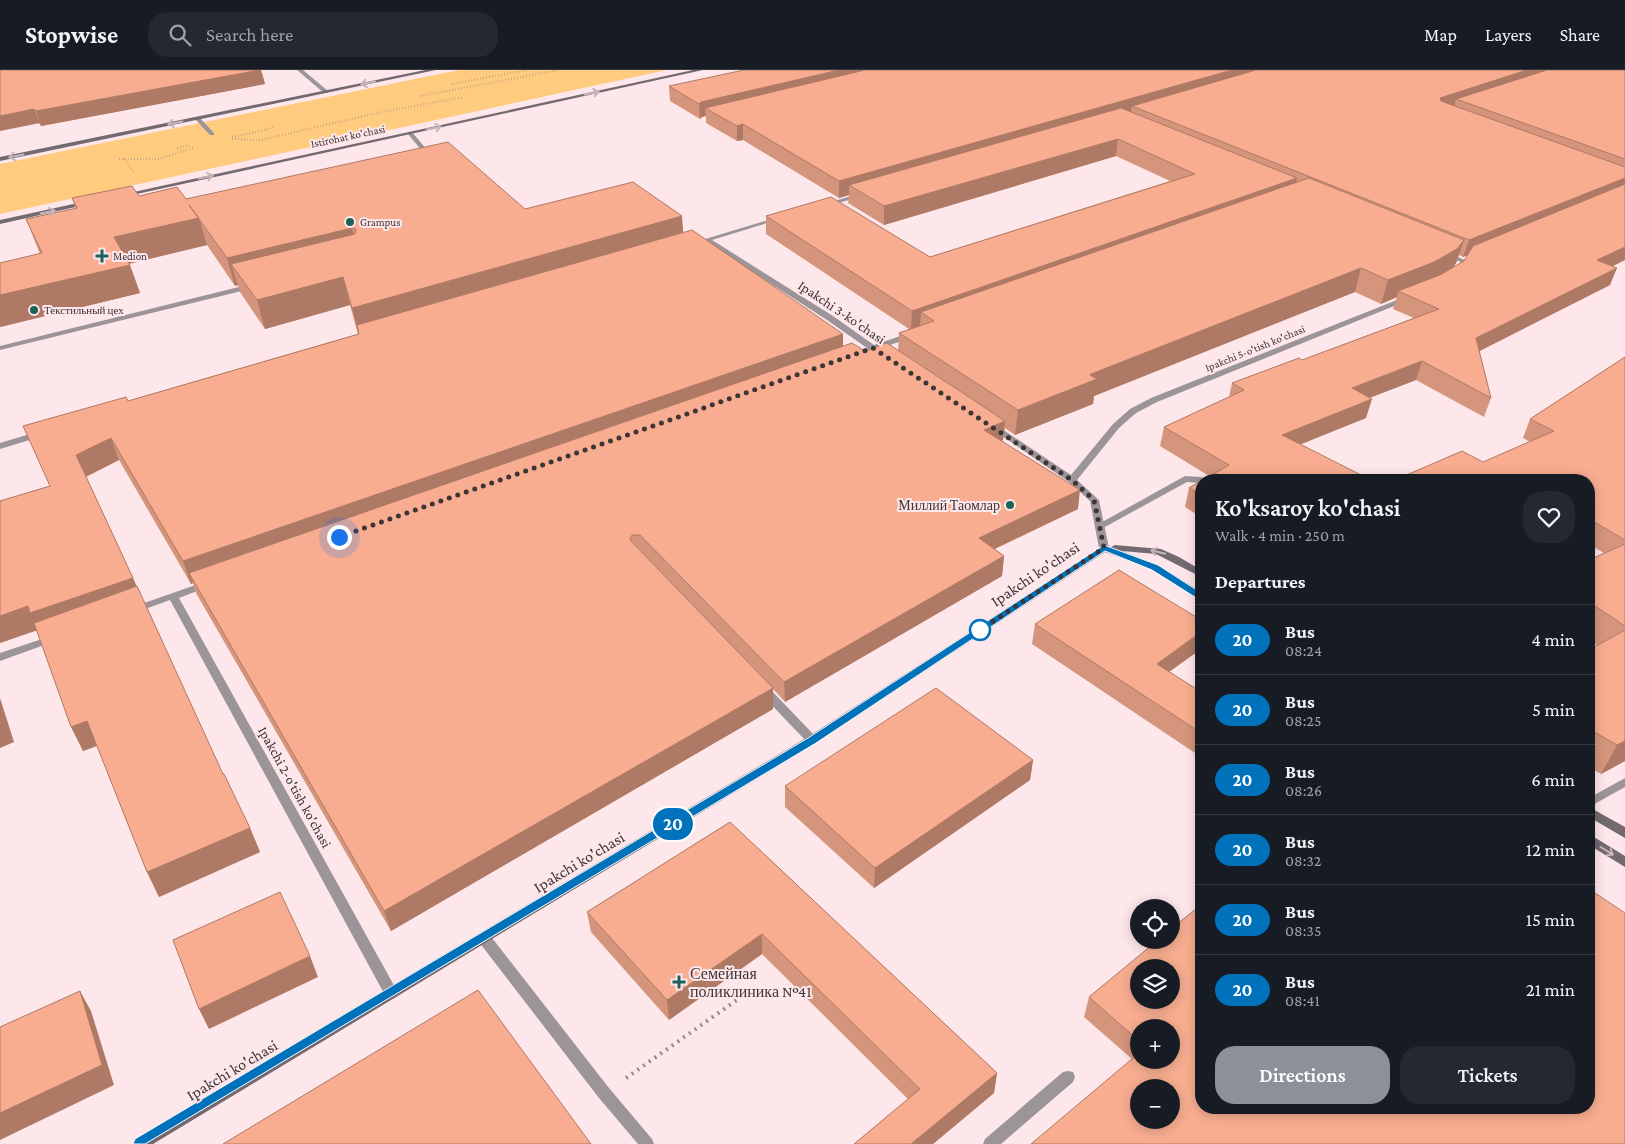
<!DOCTYPE html>
<meta charset="utf-8">
<style>
body{margin:0;font-family:"Crimson Pro",serif;background:#242831;color:#f1f3f6;height:100vh;display:flex;flex-direction:column;font-size:19px;white-space:nowrap}
*{box-sizing:border-box;margin:0}
p{font-size:16px;color:#9ea1a6}
.icon{flex:none;width:28px;height:28px;fill:none;stroke:currentColor;stroke-width:2;stroke-linecap:round;stroke-linejoin:round}
.map{position:relative;flex:1;overflow:hidden}
.drawer{position:absolute;left:1195px;top:404px;width:400px;height:640px;display:flex;flex-direction:column;background:#171b24;border-radius:20px;box-shadow:0 2px 12px #0003}
.drawer>*{flex:none}
.badge{padding:0 10px;border-radius:16px;font-size:18px;line-height:32px}
.tools{position:absolute;left:1130px;top:829px;display:grid;gap:10px}
.tools a{display:grid;place-items:center;width:50px;height:50px;border-radius:50%;background:#171b24;box-shadow:0 2px 12px #0003;font-size:25px}
.you{position:absolute;width:25px;height:25px;margin:-12px;border:4px solid #fff;border-radius:50%;background:#1a73e8;box-shadow:0 0 0 8px #1a73e833}
.map>.badge{position:absolute;translate:-50% -50%;box-shadow:0 0 0 2px #fff}
h2{padding:0 20px;font-size:19px;line-height:45px}
.round{display:grid;place-items:center;flex:none;width:52px;height:52px;border-radius:20px;background:#242831}
.overview{display:flex;align-items:center;justify-content:space-between;height:85px;padding:0 20px}
h1{font-size:24px;font-weight:600;line-height:38px}
.action{display:flex;gap:10px;margin-top:auto;padding:10px 20px}
.action a{flex:1;height:58px;border-radius:20px;background:#8c9099;color:#fff;font-size:20px;font-weight:600;line-height:58px;text-align:center}
.action a+a{background:#242831;color:#f1f3f6}
ul{padding:0;list-style:none}
li{display:flex;align-items:center;gap:15px;height:70px;padding:0 20px;border-top:1px solid #363941}
li div{flex:1}
li b{display:block;font-size:19px}
li em{font-style:normal}
li .badge{min-width:55px;font-weight:700;text-align:center}
header{display:flex;align-items:center;gap:30px;box-sizing:border-box;height:70px;padding:0 25px;background:#171b24;border-bottom:1px solid #363941}
header strong{font-size:24px}
nav{display:flex;gap:28px;margin-inline-start:auto;font-size:18px}
.search{width:350px;height:45px;background:#242831;display:flex;align-items:center;gap:12px;box-sizing:border-box;padding:0 18px;border-radius:20px;color:#9ea1a6;font-size:19px}
.map>svg:first-child{display:block}
</style>
<header>
<strong>Stopwise</strong>
<div class="search"><svg class="icon" aria-label="search" viewBox="0 0 24 24"><circle cx="10" cy="10" r="6"/><path d="M15 15l6 6"/></svg>Search here</div>
<nav><a>Map</a><a>Layers</a><a>Share</a></nav>
</header>
<div class="map">
<svg width="1625" height="1074" viewBox="0 0 1625 1074">
<rect width="100%" height="100%" fill="#fee7ea"/>
<!-- green -->
<path fill="#fecb7f" d="M459,0h208l-667,144v-50z"/>
<g fill="none" stroke-linecap="round" stroke-linejoin="round">
<!-- path-far1 -->
<path stroke="#958688" stroke-width="2" stroke-dasharray="0.5 2.5" stroke-linecap="butt" d="M451,14l76,-14
M420,26l139,-26
M232,67l34,-7 8,-4
M232,69l29,1 121,-28 82,-15
M177,78l14,-3
M119,89h40l36,-12
M124,89l10,13"/>
<!-- path -->
<path stroke="#958688" stroke-width="4" stroke-dasharray="2 5" stroke-linecap="butt" d="M626,1008l118,-83"/>
<!-- service -->
<path fill="#9b9499" fill-rule="evenodd" d="M195,47h4l15,16v2h-4l-15,-16z
M408,62h4l15,18 -2,6 -8,1v-2l4,-1 1,-3 -14,-17z
M251,214l4,2 -1,2 -254,62v-4z
M1185,406l16,1 4,3h-4v3l-14,-1 -84,46 -3,1 -5,-3z
M1625,708v9l-36,20v-9z"/>
<!-- minor -->
<path fill="#9b9499" fill-rule="evenodd" d="M297,0h6l25,21v2h-4z
M861,123l3,2 -1,1 -39,11 -3,-2z
M775,148l5,1 -68,21 121,76 41,29 38,-13h3v4l-36,13v3l-7,-1 -12,5h-6v-4l13,-4 -40,-28 -121,-78 -11,3 -3,-2z
M1445,182l20,8 1,1 -3,2 -20,-8v-2z
M1402,228l7,2 -252,102 -21,11 -17,15 -42,52 22,20 10,48 -2,2h-6l-2,-2 -9,-47 -21,-19 -80,-55 4,-3 3,1 75,50 42,-51 17,-15 21,-11z
M40,361l3,1v4l-43,13v-6z
M207,511l3,1 2,2 -2,2 -31,12 217,391 2,4 -2,4 -5,2 -5,-2 -216,-397 -36,13 -5,-3 1,-2z
M54,565l4,1 1,2 -1,2 -58,21v-8z
M764,616l4,1 48,50 2,3 -2,3h-8l-48,-50 -1,-3 1,-3z
M484,863l5,1 120,154 43,51 2,5h-16l-39,-46 -120,-156 -1,-4 1,-4z
M1068,1001l5,1 2,5 -2,5 -72,62h-18l2,-5 78,-67z"/>
<!-- secondary -->
<path fill="#736971" fill-rule="evenodd" d="M425,0h11l-436,91v-4z
M693,0h10l-580,127 -3,-2z
M87,131l3,2 -1,1 -89,20v-4z
M1104,475l7,2 4,-2 46,4 18,8 22,13v7l-45,-23 -34,-3 36,14 43,27v7l-49,-30 -47,-17 -289,191 -663,401h-20l2,-5 673,-402z
M1589,737l36,20v11l-36,-21z
M1589,764l36,22v11l-36,-22z"/>
</g>
<!-- wall -->
<path fill="#d5957c" fill-rule="evenodd" d="M0,0h261l4,14 -224,42z
M1625,0v190l-12,6 -3,19 -131,66 12,47 -7,19 -68,-37 -47,18 -3,20 -157,58 -49,-30 4,-19 65,-30 3,-14 70,-23 112,-42 -21,-9 4,-12 -16,7 -26,-12 -261,104 -1,8 -78,31 -10,-7 -2,12 -1,1 76,68 -83,40 9,7 -2,20 -217,126 -12,-13v20l-382,222 -195,-338 -3,-10 -2,1 -72,-124 -33,17 137,297 27,54 10,24 -101,45 -12,-25 -50,-126 -14,5 -47,-121 -36,13v-142l50,-15 78,-85 230,-67 -8,-29 -85,24 -25,-37 -2,-7 -3,1 -28,-41 -78,19 11,29 -140,34v-64l40,-9 -14,-35 50,-10 -4,-11 67,-2 47,3 339,10 158,23 160,102v12l22,5h33l1,-18 10,-4 -143,-95v-18l164,41 240,-76 -54,-25 -232,69 -36,-22 1,-8 -10,3 -96,-58 -6,1 -31,-18v-7l-4,1 -2,2 -30,-18 -1,-15zM1459,185l4,2 5,-2 -4,6 -11,6 3,-4z
M1625,287v404l-24,13 -12,-7v-117l8,-5 -8,-6v-79l15,-7 -15,-9v-64l-106,-18 47,-20 -7,-4 7,-19z
M1201,411v36l-16,-10 4,-19z
M1201,550v29l-32,23 32,20v65l-169,-113 3,-20z
M1033,690l-3,20 -156,108 -89,-81v-21z
M730,752l267,251 -3,20 -61,51h-79l54,-45 -146,-145 -93,66 -78,-88 -4,-20z
M1201,835v203l-69,-49 -48,-42 5,-20zM1139,958l32,32h-32z"/>
<!-- shaded-wall -->
<path fill="#ae7965" d="M261,0l4,14 -224,42 -5,-15z
M839,0h60l-194,38 1,8 -4,1 -2,2 -1,-15 2,-2z
M1232,0h47l-147,36 -1,7 -282,72v10l-10,3v-17z
M1527,0h39l-110,29 -2,8 -19,6 5,-15z
M34,39l6,14 -40,8v-15z
M743,54v16l-6,1v-15z
M1118,69l-2,17 -232,69v-19z
M1297,108l-4,18 -372,116 -1,15 -9,3 1,-19z
M1625,108v13l-162,66 6,-17z
M682,146l2,27 -327,82 2,12 -7,-29z
M199,148l8,27 -84,20 -9,-28z
M352,158l7,27 -128,9 7,21 -3,1 -8,-28z
M1464,170l-8,23 -6,10 -52,18 -1,6 -16,7 7,-24z
M1625,177v13l-35,17 7,-17z
M130,195l10,28 -140,34v-32z
M1361,198l-6,24 -261,104 -1,8 -78,31 3,-25 73,-36z
M1617,198l-7,17 -140,71 6,-18z
M343,207l7,28 -85,24 -8,-29z
M843,264v20l-654,219 4,10 -2,1 -8,-23z
M1422,291l-6,19 -70,27 6,-19z
M1372,329l-6,19 -89,36 5,-19z
M1005,351l-2,19 -20,8 1,-18z
M111,368l8,22 -34,17 -9,-22z
M1080,420l-2,19 -101,48 2,-19z
M1004,486l-2,20 -217,126 -1,-20z
M133,508l10,23 -105,29 -38,13v-27l28,-10z
M1201,562v17l-49,35 5,-20z
M773,618v21l-382,222 -7,-20z
M0,628l14,44 -14,6z
M87,651l12,24 -16,6 -12,-24z
M1625,671v20l-24,13 16,-29z
M1033,690l-3,20 -156,108 1,-20z
M250,758l10,24 -101,45 -12,-25z
M762,864v20l-93,66 -2,-20z
M310,886l8,21 -109,52 -10,-20z
M80,921l11,20 23,74 -114,55v-27z
M997,1003l-3,20 -61,51h-22z"/>
<!-- building -->
<path fill="#f8ad90" stroke="#ae7965" fill-rule="evenodd" d="M0,0h260l-224,41 -2,-2 -34,7z
M744,0h95l-138,32 -2,2 -30,-18z
M865,0h367l-393,111 -96,-57 -6,2 -32,-18z
M1256,0h271l-87,28 1,3 184,66v11l-156,62 -337,-134z
M1547,0h78v89l-169,-60z
M1121,38l176,70 -385,133 -146,-95 65,-19 99,60 265,-83 -77,-35 -234,67 -35,-21z
M448,72l77,67 108,-27 49,34 -330,92 -9,-31 -86,23 -26,-36 124,-30 1,-5 -4,-1 -125,30 -38,-53 10,13 -85,19 16,28 -130,30v-32l42,-10 -16,-34 51,-11 -5,-10 60,-12 7,10 38,-9 9,12z
M1309,108l155,62 -7,9 -23,13 -46,18 -27,-12 -270,106 -1,1 7,4 -79,31 -119,-77 35,-12 -13,-9z
M1625,114v63l-28,13 20,8 -141,70 15,60 -69,-37 -70,27 20,11 -90,36 89,45h-168l26,-15 -65,-38 80,-37 -12,-7 67,-25 3,2 137,-51 -41,-18 42,-16 24,-14 9,-15z
M692,160l151,104 -660,227 -72,-123 -35,17 57,123 -103,35 -2,-7 -28,10v-115l50,-15 -27,-60 103,-29 2,4 231,-67 -2,-9z
M852,273l13,8 22,-8 118,78 -21,9 96,60 -101,48 25,18 -220,126 -144,-147h-8l-2,5 143,148 -389,223 -195,-338z
M1625,287v183l-36,-21v-39h-194l67,-29 21,11 71,-31 -24,-12z
M1201,411v14l-12,-7z
M1625,474v82l-36,-24v-42z
M1119,500l82,50v12l-44,32 44,28v41l-166,-109z
M137,516l86,188h1l26,54 -103,44 -60,-151 -16,6 -37,-104z
M1625,560v111l-8,4 -28,-16v-79z
M936,618l97,72 -158,108 -90,-82z
M730,752l267,251 -86,71h-57l66,-55 -158,-155 -95,66 -80,-88z
M1589,819l36,24v231h-594l108,-91v7h32v-32h-32v13l-50,-44 69,-57h13v-11l30,-24v203h388zM1139,898h32v32h-32zM1139,1018h32v32h-32z
M280,822l30,64 -111,53 -26,-69z
M478,920l113,154h-368z
M80,921l22,74 -102,48v-86z"/>
<!-- one-way arrows -->
<defs><path id="oneway-shaft" d="M-6 0H5M1.5-3L5.5 0L1.5 3" fill="none" stroke-width="1.6" stroke-linecap="round" stroke-linejoin="round" transform="scale(1.25)"/></defs>
<g stroke="#c6b5ba">
<use href="#oneway-shaft" transform="translate(368 13) rotate(168)"/>
<use href="#oneway-shaft" transform="translate(592 23) rotate(-12)"/>
<use href="#oneway-shaft" transform="translate(175 53) rotate(168)"/>
<use href="#oneway-shaft" transform="translate(434 58) rotate(-12)"/>
<use href="#oneway-shaft" transform="translate(16 86) rotate(169)"/>
<use href="#oneway-shaft" transform="translate(206 107) rotate(-12)"/>
<use href="#oneway-shaft" transform="translate(48 142) rotate(-12)"/>
<use href="#oneway-shaft" transform="translate(1158 482) rotate(-166)"/>
<use href="#oneway-shaft" transform="translate(1607 781) rotate(32)"/>
</g>
<!-- line -->
<path fill="#0072bc" stroke="#fff" d="M1104,475l54,20 48,31 -5,3h-3l-46,-29 -47,-19 -289,192 -671,401h-12l2,-5 673,-401z"/>
<g fill="none" stroke-linecap="round" stroke-linejoin="round">
<!-- walk -->
<path stroke="#3d3536" stroke-width="5" stroke-dasharray="0 9" d="M339,467l534,-189 199,132 22,20 10,48 -124,82"/>
</g>
<!-- markers -->
<g fill="#1b6357" stroke="#fee7ea" stroke-width="2">
<circle cx="350" cy="152" r="5"/>
<path d="M99.5 178.5h5v5h5v5h-5v5h-5v-5h-5v-5h5z"/>
<circle cx="34" cy="240" r="5"/>
<circle cx="1010" cy="435" r="5"/>
<path d="M676.5 904.5h5v5h5v5h-5v5h-5v-5h-5v-5h5z"/>
</g>
<circle fill="#fff" stroke="#0072bc" stroke-width="2.5" cx="980" cy="560" r="10"/>
<g text-anchor="middle" dominant-baseline="central" stroke-width="4" stroke-linejoin="round" paint-order="stroke">
<!-- far-street labels -->
<g font-size="11" fill="#3d3536" stroke="#fee7ea">
<text transform="translate(348 66) rotate(-12)">Istirohat ko'chasi</text>
<text transform="translate(1255 278) rotate(-22)">Ipakchi 5-o'tish ko'chasi</text>
</g>
<!-- far-poi labels -->
<g font-size="11" fill="#3d3536" stroke="#fee7ea" text-anchor="start">
<text x="360" y="152">Grampus</text>
<text x="113" y="186">Medion</text>
<text x="44" y="240">Текстильный цех</text>
</g>
<!-- street labels -->
<g font-size="14" fill="#3d3536" stroke="#fee7ea">
<text transform="translate(842 242) rotate(34)">Ipakchi 3-ko'chasi</text>
<text transform="translate(295 717) rotate(61)">Ipakchi 2-o'tish ko'chasi</text>
</g>
<!-- poi labels -->
<g font-size="14" fill="#3d3536" stroke="#fee7ea" text-anchor="end">
<text x="1000" y="435">Миллий Таомлар</text>
</g>
<!-- near-street labels -->
<g font-size="16" fill="#3d3536" stroke="#fee7ea">
<text transform="translate(1035 504) rotate(-34)">Ipakchi ko'chasi</text>
<text transform="translate(579 792) rotate(-31)">Ipakchi ko'chasi</text>
<text transform="translate(232 1000) rotate(-31)">Ipakchi ko'chasi</text>
</g>
<!-- near-poi labels -->
<g font-size="16" fill="#3d3536" stroke="#fee7ea" text-anchor="start">
<text x="690" y="903">Семейная<tspan x="690" dy="18">поликлиника №41</tspan></text>
</g>
</g>
</svg>
<div class="tools">
<a><svg class="icon" aria-label="locate" viewBox="0 0 24 24"><circle cx="12" cy="12" r="6"/><path d="M12 2v4M12 18v4M2 12h4M18 12h4"/></svg></a>
<a><svg class="icon" aria-label="layers" viewBox="0 0 24 24"><path d="M12 4l9 5-9 5-9-5zM3 14l9 5 9-5"/></svg></a>
<a>+</a>
<a>−</a>
</div>
<div class="you" style="left:339px;top:467px"></div>
<b class="badge" style="left:673px;top:754px;background:#0072bc;color:#fff">20</b>
<section class="drawer">
<div class="overview"><div><h1>Ko'ksaroy ko'chasi</h1><p>Walk · 4 min · 250 m</p></div><a class="round"><svg class="icon" aria-label="heart" viewBox="0 0 24 24"><path d="M12 20l-8-8c-3-5 5-10 8-4 3-6 11-1 8 4z"/></svg></a></div>
<h2>Departures</h2>
<ul>
<li><span class="badge" style="background:#0072bc;color:#fff">20</span><div><b>Bus</b><p>08:24</p></div><em>4 min</em></li>
<li><span class="badge" style="background:#0072bc;color:#fff">20</span><div><b>Bus</b><p>08:25</p></div><em>5 min</em></li>
<li><span class="badge" style="background:#0072bc;color:#fff">20</span><div><b>Bus</b><p>08:26</p></div><em>6 min</em></li>
<li><span class="badge" style="background:#0072bc;color:#fff">20</span><div><b>Bus</b><p>08:32</p></div><em>12 min</em></li>
<li><span class="badge" style="background:#0072bc;color:#fff">20</span><div><b>Bus</b><p>08:35</p></div><em>15 min</em></li>
<li><span class="badge" style="background:#0072bc;color:#fff">20</span><div><b>Bus</b><p>08:41</p></div><em>21 min</em></li>
</ul>
<div class="action"><a>Directions</a><a>Tickets</a></div>
</section>
</div>
